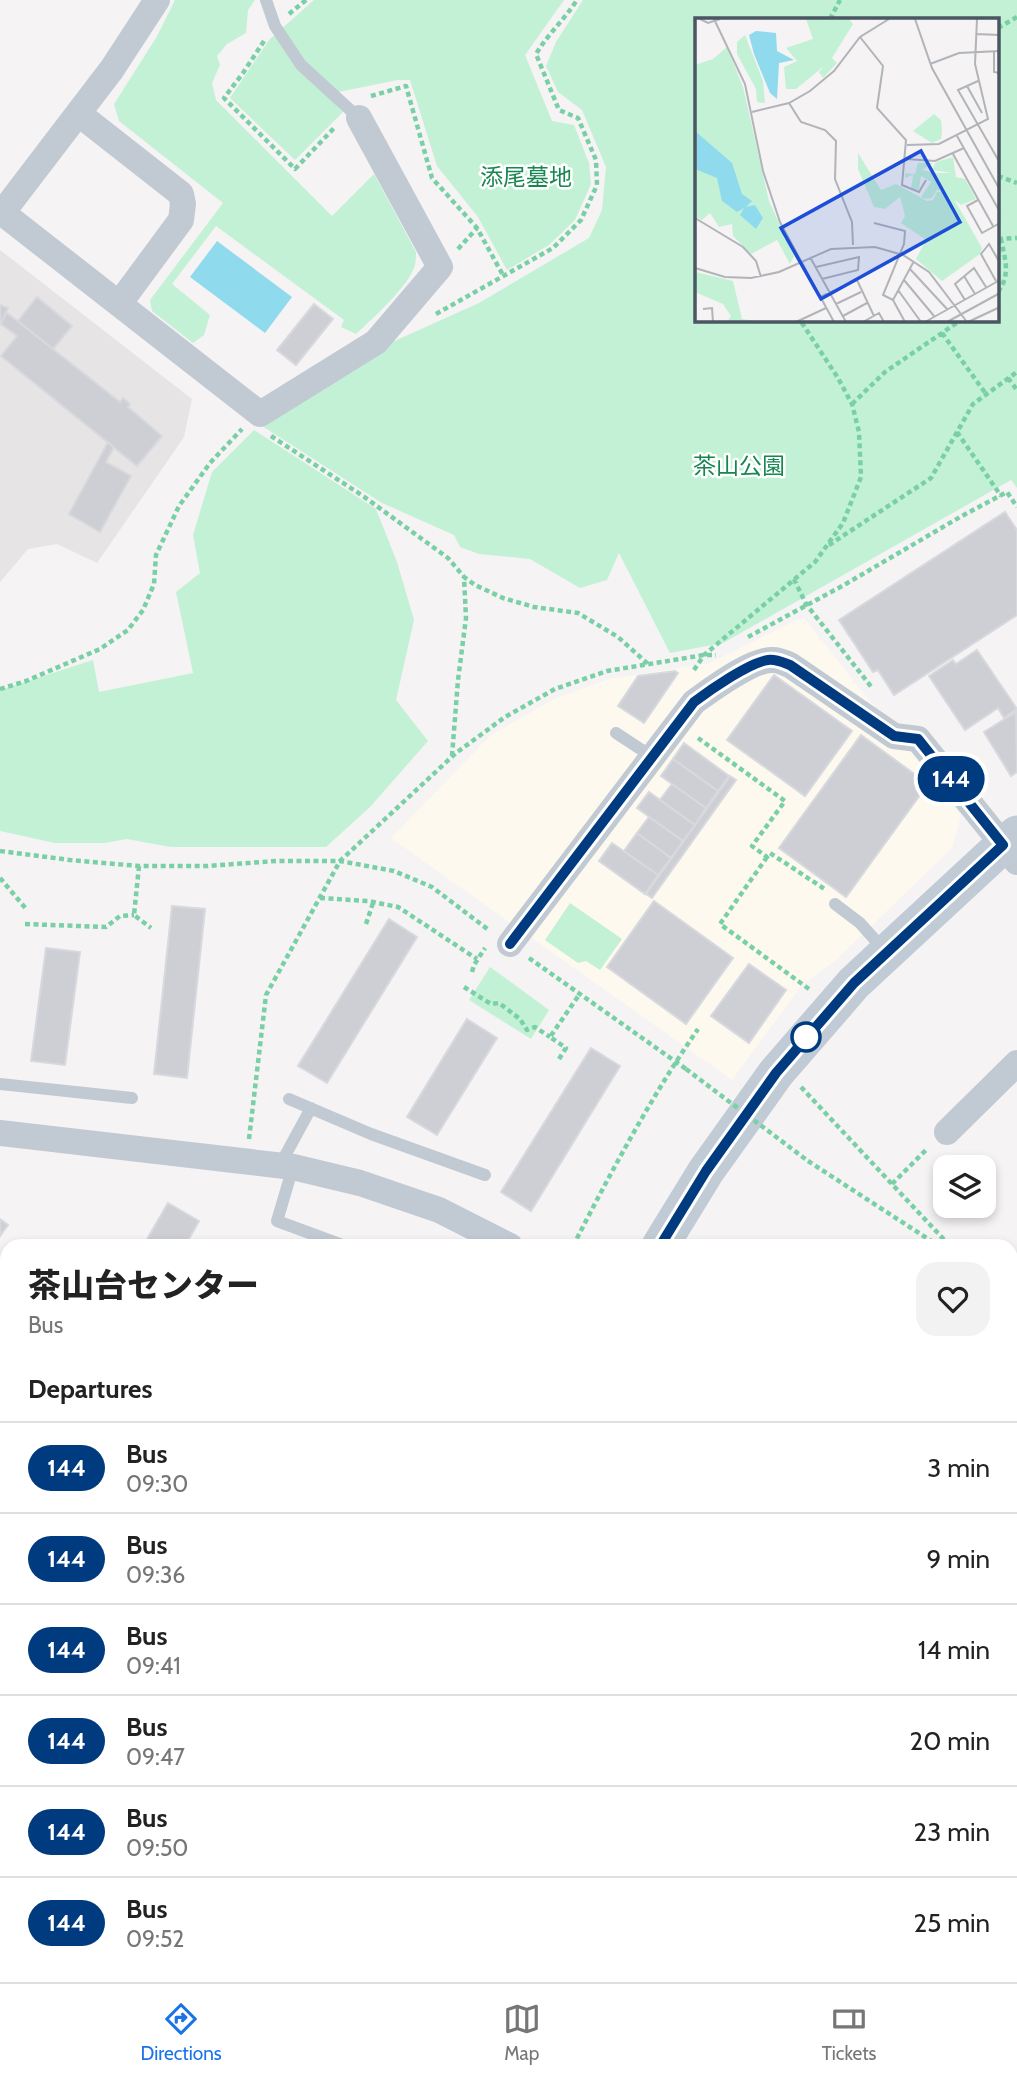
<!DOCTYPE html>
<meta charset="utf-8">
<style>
body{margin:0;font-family:Cabin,"Noto Sans JP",sans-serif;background:#f2f2f2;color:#222;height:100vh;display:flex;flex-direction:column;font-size:26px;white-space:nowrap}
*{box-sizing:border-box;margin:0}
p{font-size:23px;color:#767676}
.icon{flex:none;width:38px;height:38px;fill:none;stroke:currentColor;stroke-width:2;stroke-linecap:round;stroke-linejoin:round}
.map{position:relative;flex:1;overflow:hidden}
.drawer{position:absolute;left:0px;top:1239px;width:1018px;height:744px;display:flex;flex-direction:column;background:#fff;border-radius:21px 21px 0 0;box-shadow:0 4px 10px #0003}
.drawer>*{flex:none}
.badge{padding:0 14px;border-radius:23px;font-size:24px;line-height:46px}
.controls{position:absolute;left:933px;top:1155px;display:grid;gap:14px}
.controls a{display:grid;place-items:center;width:63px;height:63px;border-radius:14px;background:#fff;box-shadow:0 4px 10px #0003;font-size:35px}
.map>.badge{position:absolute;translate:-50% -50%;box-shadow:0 0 0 4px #fff}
h2{padding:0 28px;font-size:26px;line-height:63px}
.round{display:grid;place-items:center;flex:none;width:74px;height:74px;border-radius:21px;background:#f2f2f2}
.summary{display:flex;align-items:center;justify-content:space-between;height:119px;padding:0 28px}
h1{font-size:33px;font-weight:800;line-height:52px}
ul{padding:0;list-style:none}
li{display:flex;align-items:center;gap:21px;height:91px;padding:0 28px;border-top:2px solid #e0e0e0}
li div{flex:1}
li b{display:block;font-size:26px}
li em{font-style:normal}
li .badge{min-width:77px;font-weight:700;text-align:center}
.menu{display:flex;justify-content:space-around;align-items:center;height:98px;border-top:2px solid #e0e0e0;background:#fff;font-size:19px;color:#767676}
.menu a{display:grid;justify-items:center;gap:4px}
.menu .active{color:#1a73e8}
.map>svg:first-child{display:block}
</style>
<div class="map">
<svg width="1017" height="1982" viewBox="0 0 1017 1982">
<rect width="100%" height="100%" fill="#f5f3f3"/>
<!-- commercial -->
<path fill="#fdf9ef" d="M805,619l156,197 -9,32 -118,114 -32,23 -70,95 -341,-242 99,-102 64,-37 55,-20 101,-16 86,-43z"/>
<!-- education -->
<path fill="#e6e4e5" d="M0,250l192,149 -8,38 -87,126 -40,-19 -29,5 -28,33z"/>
<!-- green -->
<path fill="#c3f1d5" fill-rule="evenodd" d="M175,0h80l-7,10 -2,23 -19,11 -10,12 3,9 -8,18 4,17 116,116 42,-42 42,78c0,6 0,11 -2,16 -9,22 -41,50 -58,66l-15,-7 3,-7 -128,-94 -44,58 38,31 -6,20 -11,8 -41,-32 -2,-11 73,-97 -104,-82 -5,-17 42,-66z
M314,0h250l-39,55 27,66 22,4 15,38 2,21 -16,36 -26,25 -42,25 -29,-53 -41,-51 -27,-86h-12l-60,12 -5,10 10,10 -48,48 -65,-62 39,-58z
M583,0h434v488l-6,-8 -288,163 -53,10 -51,-100 -12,27 -27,8 -50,-29 -51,-5 -19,-7 -6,-12 -72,-32 -123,-79 120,-76 100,-45 110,-65 13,-28 4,-43 -24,-57 -24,-18 -12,-26 10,-24zM697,19h301v301h-301z
M254,430l122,79 21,53 17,58 -18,80 32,41 -58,66 -44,40h-155l-44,-8 -23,4h-49l-55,-12v-141l93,-30 6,32 94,-19 -17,-81 24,-19 -7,-38 19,-63z
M570,903l52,36 -22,31 -14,-9 -8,2 -33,-23z
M490,967l59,43 -18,29 -62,-39z"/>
<!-- water -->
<path fill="#90daee" d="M217,241l75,56 -27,36 -75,-56z"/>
<!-- building -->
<path fill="#cdcfd5" stroke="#d7d9de" stroke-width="2" d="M37,297l35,29 -19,23 -35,-28z
M314,304l19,15 -37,46 -19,-15z
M0,305l8,3 -8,17z
M6,312l114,90 3,-4 7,6 -2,3 34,29 -25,30 -136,-110 16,-20 -16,-12z
M108,442l6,5 -8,15 25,14 -31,56 -31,-18z
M1005,512l12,18v85l-123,80 -16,-25 -5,2 -34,-52z
M977,650l40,59 -13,9 -6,-10 -33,22 -36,-54 24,-16 3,4z
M675,671l3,2 -34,50 -26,-17 20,-30z
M774,675l78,56 -47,65 -78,-56z
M1016,712l1,60 -6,4 -27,-44z
M861,735l67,49 -82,113 -67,-49z
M684,743l45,33 -11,15 -45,-32z
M673,759l45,32 -12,17 -45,-32z
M730,776l6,4 -84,118 -6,-4z
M672,784l34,24 -11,17 -35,-25z
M649,792l46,33 -12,16 -46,-33z
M649,817l34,24 -12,17 -34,-25z
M637,833l34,25 -13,17 -34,-24z
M612,843l46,32 -13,19 -46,-33z
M654,901l79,57 -47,66 -79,-57z
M172,906l33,3 -18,169 -33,-4z
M389,919l28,18 -90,146 -29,-17z
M46,948l34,4 -15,113 -34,-4z
M749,964l37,26 -37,53 -38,-27z
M467,1019l30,19 -60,97 -30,-18z
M591,1048l29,18 -89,145 -30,-19z
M168,1203l31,18 -14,25h-42z
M0,1219l8,6 -8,11z"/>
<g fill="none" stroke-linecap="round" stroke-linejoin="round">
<!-- path -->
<path stroke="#7ad0a6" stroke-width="4.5" stroke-dasharray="5 3.5" stroke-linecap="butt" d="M289,14l17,-14
M830,19l10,-19
M998,28l19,-11
M264,41l-21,32 -19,25 71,71 41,-43
M371,96l35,-10 26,92 45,50 27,49
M998,176l19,7
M998,239l19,-1
M458,249l19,-21
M998,292c13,-18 7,-32 3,-53
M436,314l117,-66 28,-28 16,-35 -1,-25 -18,-42 -19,-8 -23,-56c12,-20 28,-34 41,-54
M942,333l44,61
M1008,378l9,12
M852,404l33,-32 76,-52
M957,432l44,64
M271,436l92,60 85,62 16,19
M829,545l102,-67 42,-74 44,-32
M794,579l12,25 67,85
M748,637l96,-52 116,-68 47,-25 10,15
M694,670l10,-15 111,-93 28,-39 18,-46 -2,-45 -7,-28 -14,-26 -38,-58
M0,689l26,-8 74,-32 28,-19 15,-20 11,-26 2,-29 23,-49 31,-43 32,-34
M698,738l87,63 -33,45 15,11 3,-4 56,37
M452,756l6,-76 8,-62 -2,-41 11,8 28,13 31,9 44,6 40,24 30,27
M0,851l70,9 69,6h69l68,-5h64l54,10 38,16 58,44
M767,857l-47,67 89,65
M139,866l-5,49 17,13
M0,878l27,32
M320,898l48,3 30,6 79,52
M25,924l81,3 14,-11 14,-1
M366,924l7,-21
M529,958l157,111
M472,972l2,-7 11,-17
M464,987l27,17 8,-1 21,16 7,11 8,-3 15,10
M559,1059l7,-11 -16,-11 29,-42
M801,1087l149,159
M249,1139l17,-144 74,-134 116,-108 49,-36 50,-28 52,-18 97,-16h12
M808,1161l131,85
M892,1184l36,-36
M573,1246c38,-74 78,-149 125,-217
M1012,1289l5,3
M1012,1466l5,4"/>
<!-- lane -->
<path stroke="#c1cad2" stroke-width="12" d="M266,0l9,26 26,39 58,53
M616,733l35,23
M835,904l25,19 24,27
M0,1084l132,14
M289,1099l82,35 114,41
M280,1165l31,-57
M293,1167l-16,54 68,25"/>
<!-- street -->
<path stroke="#c1cad2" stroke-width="26" d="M79,114l102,80 2,10 -2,16 -62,84
M0,211l260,203 116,-72 64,-75 -81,-149
M2,213l110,-144 45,-69
M510,944l184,-242c17,-12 59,-44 80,-42 5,0 10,3 16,5l104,71 24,3 99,123
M947,1132l70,-69
M0,1133l293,34 67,16 79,27 71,36
M1012,1681l5,-66
M1012,1846h5"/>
<!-- secondary -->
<path stroke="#c1cbd6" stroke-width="37" d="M660,1246l46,-75 70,-98 78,-90 149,-138 14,-11
M0,1968l7,1
M79,1976l358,6
M485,1982v-6
M537,1982l480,-4"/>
<!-- path-bridge -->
<path stroke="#7ad0a6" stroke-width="4.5" stroke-dasharray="5 3.5" stroke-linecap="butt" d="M686,1069l122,92"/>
</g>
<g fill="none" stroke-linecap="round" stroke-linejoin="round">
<defs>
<path id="line" d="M510,944l184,-242c16,-12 56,-40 74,-42 8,-1 14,2 22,5l104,71 24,3 85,106 -149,138 -78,90 -70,98 -46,75"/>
</defs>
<!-- line casing -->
<use href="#line" stroke="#fff" stroke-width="16"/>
<!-- line -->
<use href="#line" stroke="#003b80" stroke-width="10"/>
</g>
<!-- markers -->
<circle fill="#fff" stroke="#003b80" stroke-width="3.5" cx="806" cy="1037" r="14"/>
<g text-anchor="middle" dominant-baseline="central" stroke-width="5" stroke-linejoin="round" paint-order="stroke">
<!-- park labels -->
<g font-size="23" fill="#17864f" stroke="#fff">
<text x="526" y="177">添尾墓地</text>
<text x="739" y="466">茶山公園</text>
</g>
</g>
<!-- overview -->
<g transform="translate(695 18)">
<rect width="304" height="304" fill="#f5f3f3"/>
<path d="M111,1h43l4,5 -21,34 5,5 -14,15 -4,-6 5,-6 -28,23h-10l-2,-22 13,-6 -11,-13 27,-9zM50,17l18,46 2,22 -8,-1 -1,-13 -19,-35v-12zM32,29l16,40 26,114 25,55 -4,8 -13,-24 -26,14 -18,-18 -1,-12 -13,3 -9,-14 -8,7 -7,-4v-151l18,-6zM239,96l7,6 1,11 -1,8 -9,4 -19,-12zM163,135l23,37 15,-6 31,17 6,-1 4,-8 8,-1 -8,-1 -5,8 -7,1 -4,-2 10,-15 -10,-6 -2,14 -8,-1 2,-14 -8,3v-5l10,1 3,-11h15l-11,7 13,3h17l-20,-3 4,-8 17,-5 3,20 9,2 11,20 -15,6 -7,-6 28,49 -2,6 -38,27 -26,-22 10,-19 -25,-17 4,-7 -5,-19 -15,12 -11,-2 -16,-38zM0,254l38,9 9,38 22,3h-37l4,-6 -8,-12 -28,-12z" fill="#c3f1d5"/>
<path d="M61,13l20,2 1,18 17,9 -15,3 -2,36 -7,-6 -16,-39 -5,-19zM0,113l37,32 10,31 10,7 -6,6 9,-2 8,13 -7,11 -16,-14 4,-7 -7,4 -15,-11 -5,-23 -22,-9z" fill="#90daee"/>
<path fill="none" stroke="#b1b4b9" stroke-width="2" d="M5,1l8,4 12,-4M19,1l31,65 18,87 17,51 54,100M220,1l17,49 68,122M281,16l24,1M165,19l23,29 -6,42 29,32 -4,45 17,7 7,-12M299,33v21l6,1M235,46l29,-11 41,-2M283,63l-20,9 42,73M272,68l15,27M94,85l12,19 24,8 11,11 -1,38 17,43 1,23M57,94l37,-9 21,-12 24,-20 26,-34 29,-18M262,118l43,76M212,127l32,-1 49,-25 -13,-55 2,-45M258,136l40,72M211,141l29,2 29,-13M283,182l-11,6 15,27 18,-10M0,200l48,29 13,14 5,16M179,205l31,8 -1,13 -21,51 10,5M115,239l36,65M121,249l43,-10 -1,13 -36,9M0,250l30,9 26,1 28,-6 52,-23 44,-2 28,8 26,17 38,50M215,251l37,40M269,258l11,18M209,262l30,36M301,263l-15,-27 8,-10 11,19M203,272l23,32M125,279l37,-17 17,36M270,282l-10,-16 19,-16 12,19M141,286l25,-12M8,291l9,-1 1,14M148,298l24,-13M101,304l30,-14M168,304l16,-9 5,9M210,304l-12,-22 21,-39M230,304l75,-42M252,304l53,-29M273,304l32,-15"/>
<path fill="#1d4ed8" fill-opacity="0.15" stroke="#1d4ed8" stroke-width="3.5" d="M226,133l39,71 -139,77 -40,-71z"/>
<rect width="304" height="304" fill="none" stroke="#4a5661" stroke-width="3.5"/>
</g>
</svg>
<div class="controls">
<a><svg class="icon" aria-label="layers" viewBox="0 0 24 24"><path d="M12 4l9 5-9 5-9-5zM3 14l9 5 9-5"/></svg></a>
</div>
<b class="badge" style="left:951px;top:779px;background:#003b80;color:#fff">144</b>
<section class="drawer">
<div class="summary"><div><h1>茶山台センター</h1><p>Bus</p></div><a class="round"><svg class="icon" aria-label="heart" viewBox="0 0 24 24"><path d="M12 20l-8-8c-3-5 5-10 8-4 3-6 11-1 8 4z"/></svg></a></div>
<h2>Departures</h2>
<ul>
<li><span class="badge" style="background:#003b80;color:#fff">144</span><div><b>Bus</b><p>09:30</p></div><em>3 min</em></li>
<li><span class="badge" style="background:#003b80;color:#fff">144</span><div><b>Bus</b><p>09:36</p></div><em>9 min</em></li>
<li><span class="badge" style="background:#003b80;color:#fff">144</span><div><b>Bus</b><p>09:41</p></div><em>14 min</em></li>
<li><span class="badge" style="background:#003b80;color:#fff">144</span><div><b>Bus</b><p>09:47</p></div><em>20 min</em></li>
<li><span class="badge" style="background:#003b80;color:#fff">144</span><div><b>Bus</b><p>09:50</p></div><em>23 min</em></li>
<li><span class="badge" style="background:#003b80;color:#fff">144</span><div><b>Bus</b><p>09:52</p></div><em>25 min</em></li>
</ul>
</section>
</div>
<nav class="menu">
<a class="active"><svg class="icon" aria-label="directions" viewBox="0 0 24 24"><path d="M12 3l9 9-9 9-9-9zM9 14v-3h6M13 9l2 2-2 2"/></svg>Directions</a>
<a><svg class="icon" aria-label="map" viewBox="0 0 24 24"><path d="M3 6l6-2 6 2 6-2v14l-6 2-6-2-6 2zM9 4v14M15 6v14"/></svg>Map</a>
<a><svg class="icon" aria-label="tickets" viewBox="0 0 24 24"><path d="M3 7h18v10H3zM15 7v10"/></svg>Tickets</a>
</nav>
